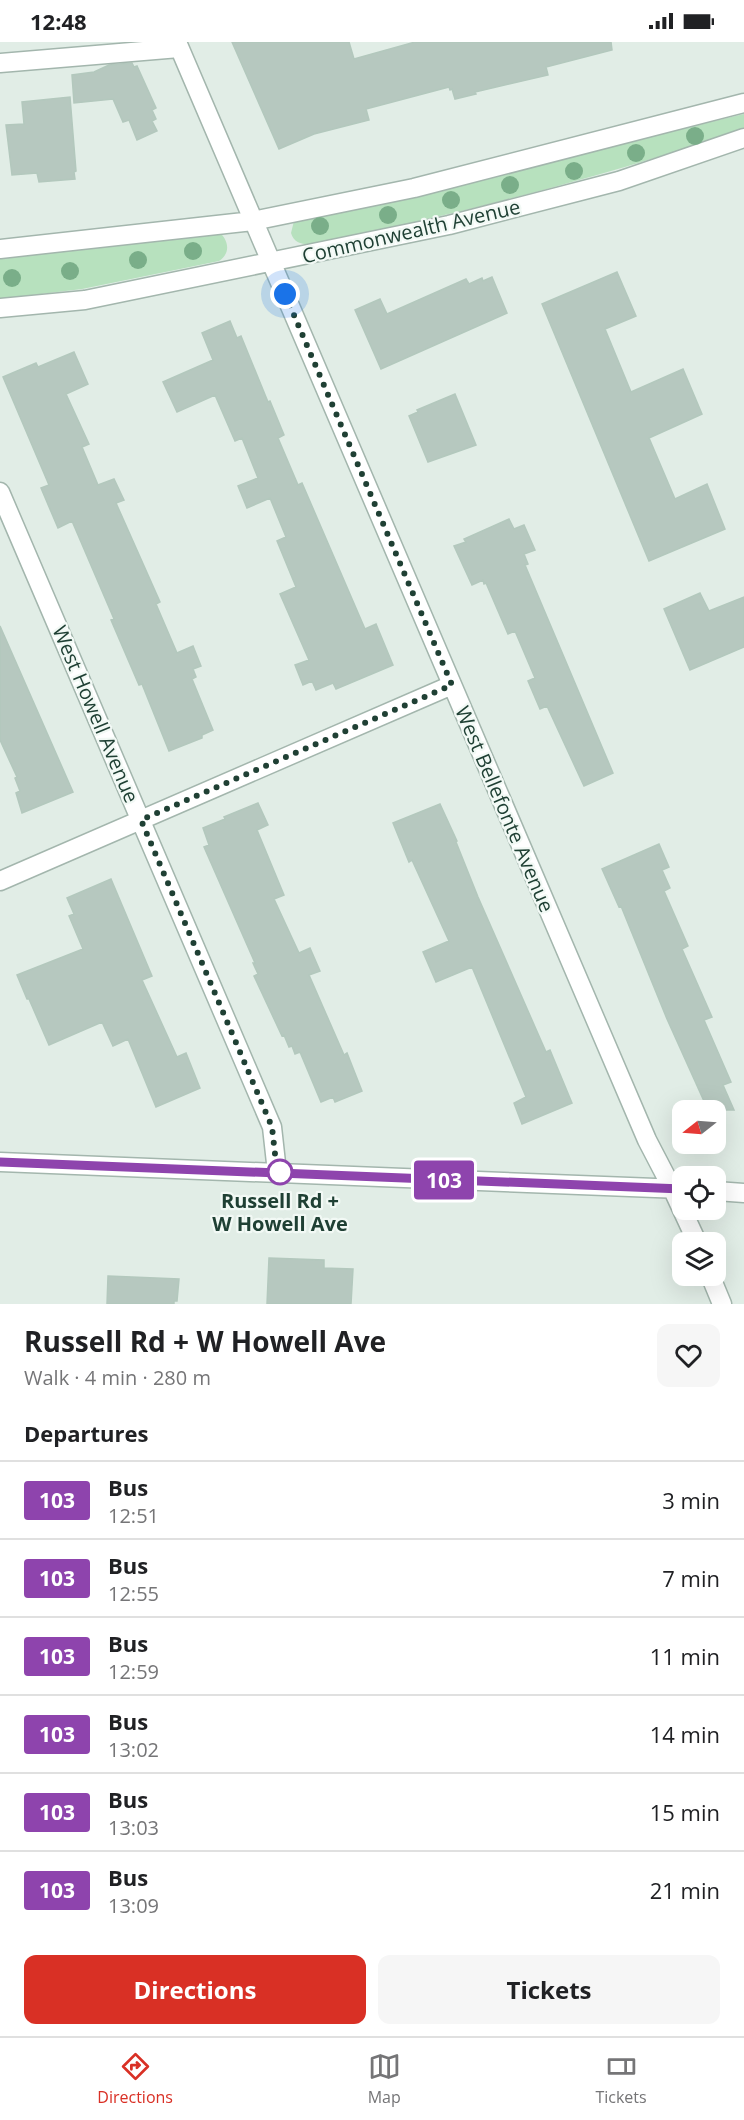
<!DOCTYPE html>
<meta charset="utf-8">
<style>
body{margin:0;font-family:"Open Sans",sans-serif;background:#f6f6f6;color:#202124;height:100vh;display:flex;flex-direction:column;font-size:22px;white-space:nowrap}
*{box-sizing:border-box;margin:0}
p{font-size:20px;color:#757577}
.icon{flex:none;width:33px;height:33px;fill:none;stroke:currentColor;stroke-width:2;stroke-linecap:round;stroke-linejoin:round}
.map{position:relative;height:1262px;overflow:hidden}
.side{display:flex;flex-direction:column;background:#fff;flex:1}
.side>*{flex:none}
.badge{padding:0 12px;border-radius:4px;font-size:21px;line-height:39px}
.needle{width:39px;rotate:253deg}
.buttons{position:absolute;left:672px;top:1058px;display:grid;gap:12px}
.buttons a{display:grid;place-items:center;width:54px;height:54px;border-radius:12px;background:#fff;box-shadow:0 6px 24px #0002;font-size:30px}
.you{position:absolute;width:30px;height:30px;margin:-15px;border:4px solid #fff;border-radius:50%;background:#1a73e8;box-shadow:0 0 0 9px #1a73e833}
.map>.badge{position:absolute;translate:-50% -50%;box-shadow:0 0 0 3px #fff}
h2{padding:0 24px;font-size:22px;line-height:54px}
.round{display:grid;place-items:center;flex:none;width:63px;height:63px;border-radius:12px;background:#f6f6f6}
.head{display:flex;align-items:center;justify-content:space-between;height:102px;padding:0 24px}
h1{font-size:28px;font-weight:700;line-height:45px}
.cta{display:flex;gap:12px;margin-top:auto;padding:12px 24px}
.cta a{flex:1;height:69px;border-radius:12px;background:#d93025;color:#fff;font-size:24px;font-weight:700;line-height:69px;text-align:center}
.cta a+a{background:#f6f6f6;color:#202124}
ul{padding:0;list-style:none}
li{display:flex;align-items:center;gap:18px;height:78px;padding:0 24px;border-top:2px solid #e0e0e0}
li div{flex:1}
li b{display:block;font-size:22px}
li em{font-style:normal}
li .badge{min-width:66px;font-weight:700;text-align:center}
.status{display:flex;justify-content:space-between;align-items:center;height:42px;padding:0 30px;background:#fff;direction:ltr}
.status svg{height:16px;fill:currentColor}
.tab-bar{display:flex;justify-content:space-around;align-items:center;height:84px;border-top:2px solid #e0e0e0;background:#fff;font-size:16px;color:#757577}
.tab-bar a{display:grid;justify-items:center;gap:3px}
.tab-bar .active{color:#d93025}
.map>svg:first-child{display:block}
</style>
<div class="status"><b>12:48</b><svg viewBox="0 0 49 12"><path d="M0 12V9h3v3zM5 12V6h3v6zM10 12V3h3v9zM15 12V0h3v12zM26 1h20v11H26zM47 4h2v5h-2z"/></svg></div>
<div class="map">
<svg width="744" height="1262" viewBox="0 0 744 1262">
<rect width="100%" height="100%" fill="#e1ede6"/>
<!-- green -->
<path fill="#b7e1be" d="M744,72v15c-141,48 -284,85 -430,115 -10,1 -20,0 -23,-11l3,-12z
M218,189c11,9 13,22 1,30l-137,28 -82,10v-44z"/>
<!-- building -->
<path fill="#b6c8bf" stroke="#b3c8bd" stroke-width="1.5" d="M232,0h117l5,17 61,-17h196l1,8 -66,17 2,8 -73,17 1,2 -21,5 -3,-10 -2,1 -1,-3 -83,22 3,11 -55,14 -35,15z
M132,21l2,4 3,-1 19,42 -4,2 4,9 -4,2 5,10 -20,9 -8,-20 -6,2 -10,-23 -39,4 -2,-28 22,-3 15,-7z
M70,55l6,74 -2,1 1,7 -36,3 -2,-9 -25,2 -6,-50 18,-1 -2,-22z
M617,230l19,44 -31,13 26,63 52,-23 19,45 -53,24 26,61 32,-15 18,45 -76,32 -107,-257z
M492,235l15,36 -126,56 -26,-59 25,-11 7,15 79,-35 3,5 13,-6 1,3z
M230,279l7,17 4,-2 27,66 2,-1 14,34 -6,3 20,47 4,-2 63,146 11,-5 17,41 -57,24 -3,-6 -17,7 -4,-9 -9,4 -8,-20 14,-5 -29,-66 16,-7 -19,-46 9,-4 -16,-39 -23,10 -9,-22 20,-8 -16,-40 -7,3 -20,-46 -38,17 -14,-30 50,-22 -11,-27z
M74,310l14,32 -22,10 23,50 -7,3 16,38 16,-6 10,21 -8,3 44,99 -4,2 21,49 16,-7 8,20 -8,3 3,8 -4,2 21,51 -11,5v3l-33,13 -27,-67 -3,1 -28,-65 3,-1 -42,-98 -14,7 -17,-40 8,-3 -46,-108 33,-14 2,4z
M455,352l21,51 -48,17 -19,-46 9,-4 -1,-2z
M509,477l5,10 10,-4 11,25 -11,4 4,10 -3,1 88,208 -29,13 -37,-80 -7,3 -12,-28 7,-3 -20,-47 -7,3 -22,-51 -2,1 -1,-4 -11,5 -18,-39 12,-4 -2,-3z
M700,551l9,18 35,-14v50l-54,23 -26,-61z
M0,584l73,166 -51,21 -6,-20 4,-2 -5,-13 2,-1 -17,-37z
M258,761l10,22 -11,5 27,65 -10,4 25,54 11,-5 10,23 -11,4 35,80 3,-2 15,38 -27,11 -2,-5 -12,5 -21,-50 -5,2 -3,-8 -3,1 -5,-12 -2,1 -28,-60 4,-2 -5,-11h2l-51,-116 5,-2 -6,-17 22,-9 -1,-2z
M440,762l17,37 -1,1 22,55 68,155 4,-2 22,53 -50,21 -8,-21 12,-6 -54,-130 -36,15 -13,-30 26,-11 -37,-81 -3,2 -16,-39z
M659,802l10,23 -7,3 8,18 -6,3 24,55 -6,3 30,68 -8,3 27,62 -8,3 11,25h-26l-41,-91 -46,-113 -2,1 -17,-38z
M111,837l41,97 -10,4 35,77 9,-4 14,35 -44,19 -28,-68 -15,7 -11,-24 -53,23 -20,-46h-2l-10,-24 66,-26 -14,-33 5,-2 -7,-16z
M269,1216l55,2v8l29,1 -2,35h-84z
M108,1234l71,3 -2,22h-3v3h-67z"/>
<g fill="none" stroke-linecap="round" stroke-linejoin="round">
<defs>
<path id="minor" d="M177,0l470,1098 25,48 25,54
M0,21l179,-15
M0,207l253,-28 161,-33 330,-85
M0,266l85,-8 364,-75 170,-44 125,-43
M0,450l272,635 5,45
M0,839l452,-196
M0,1120l681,27
M716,1149l28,2
M710,1233l12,29"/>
</defs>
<!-- minor casing -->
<use href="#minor" stroke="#a3b6ad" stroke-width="21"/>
<!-- minor -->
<use href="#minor" stroke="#fff" stroke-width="18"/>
</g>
<!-- trees -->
<g fill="#7aae89">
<circle cx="695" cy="94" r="9"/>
<circle cx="636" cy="111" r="9"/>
<circle cx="574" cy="129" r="9"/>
<circle cx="510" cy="143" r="9"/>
<circle cx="451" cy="158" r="9"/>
<circle cx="388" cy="173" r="9"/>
<circle cx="320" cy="184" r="9"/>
<circle cx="193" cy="209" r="9"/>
<circle cx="138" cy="218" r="9"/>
<circle cx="70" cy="229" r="9"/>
<circle cx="12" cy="236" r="9"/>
</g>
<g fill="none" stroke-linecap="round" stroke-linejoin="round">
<defs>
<path id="line" d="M0,1120l682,27"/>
</defs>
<!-- line casing -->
<use href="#line" stroke="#fff" stroke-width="14"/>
<!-- line -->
<use href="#line" stroke="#8e44ad" stroke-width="9"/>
<!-- walk -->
<path stroke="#1f4034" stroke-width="6" stroke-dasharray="0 10.8" d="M280,1130h-3l-5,-45 -131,-307 311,-135 -167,-391"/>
</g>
<!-- markers -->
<circle fill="#fff" stroke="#8e44ad" stroke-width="3" cx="280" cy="1130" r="12"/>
<g text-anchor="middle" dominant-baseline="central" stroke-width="4.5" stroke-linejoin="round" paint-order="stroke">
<!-- street labels -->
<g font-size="20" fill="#1f4034" stroke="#f2f9f5">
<text transform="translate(411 189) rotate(-13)">Commonwealth Avenue</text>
<text transform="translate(96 672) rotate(67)">West Howell Avenue</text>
<text transform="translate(505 767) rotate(67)">West Bellefonte Avenue</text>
</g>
<!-- stop labels -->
<g font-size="20" font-weight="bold" fill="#1f4034" stroke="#f2f9f5">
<text x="280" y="1158">Russell Rd +<tspan x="280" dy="23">W Howell Ave</tspan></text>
</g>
</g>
</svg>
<div class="buttons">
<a><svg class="needle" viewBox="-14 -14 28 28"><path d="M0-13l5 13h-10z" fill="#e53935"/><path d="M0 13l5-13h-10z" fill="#757577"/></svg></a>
<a><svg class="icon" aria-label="locate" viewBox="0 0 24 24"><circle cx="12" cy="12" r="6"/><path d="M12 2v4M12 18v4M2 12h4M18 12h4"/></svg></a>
<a><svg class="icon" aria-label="layers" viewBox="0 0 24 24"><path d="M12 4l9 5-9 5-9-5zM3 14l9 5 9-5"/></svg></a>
</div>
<div class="you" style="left:285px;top:252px"></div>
<b class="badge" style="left:444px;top:1138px;background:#8e44ad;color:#fff">103</b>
</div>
<section class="side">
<div class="head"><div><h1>Russell Rd + W Howell Ave</h1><p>Walk · 4 min · 280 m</p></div><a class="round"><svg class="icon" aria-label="heart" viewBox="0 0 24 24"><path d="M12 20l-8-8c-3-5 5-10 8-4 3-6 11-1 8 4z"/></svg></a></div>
<h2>Departures</h2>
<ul>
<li><span class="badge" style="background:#8e44ad;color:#fff">103</span><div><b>Bus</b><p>12:51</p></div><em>3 min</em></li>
<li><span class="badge" style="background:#8e44ad;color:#fff">103</span><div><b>Bus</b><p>12:55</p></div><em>7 min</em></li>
<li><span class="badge" style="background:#8e44ad;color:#fff">103</span><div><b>Bus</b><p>12:59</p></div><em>11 min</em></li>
<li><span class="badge" style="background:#8e44ad;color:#fff">103</span><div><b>Bus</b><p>13:02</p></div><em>14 min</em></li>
<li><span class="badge" style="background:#8e44ad;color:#fff">103</span><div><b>Bus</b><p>13:03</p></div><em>15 min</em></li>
<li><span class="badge" style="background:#8e44ad;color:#fff">103</span><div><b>Bus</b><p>13:09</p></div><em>21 min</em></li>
</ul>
<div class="cta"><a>Directions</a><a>Tickets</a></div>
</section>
<nav class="tab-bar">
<a class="active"><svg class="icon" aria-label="directions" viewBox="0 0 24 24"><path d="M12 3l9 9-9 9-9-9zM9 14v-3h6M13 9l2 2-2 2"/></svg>Directions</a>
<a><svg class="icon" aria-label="map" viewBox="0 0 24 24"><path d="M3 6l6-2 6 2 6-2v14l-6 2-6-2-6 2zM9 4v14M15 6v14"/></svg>Map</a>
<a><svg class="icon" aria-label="tickets" viewBox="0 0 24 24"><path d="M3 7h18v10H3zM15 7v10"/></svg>Tickets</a>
</nav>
